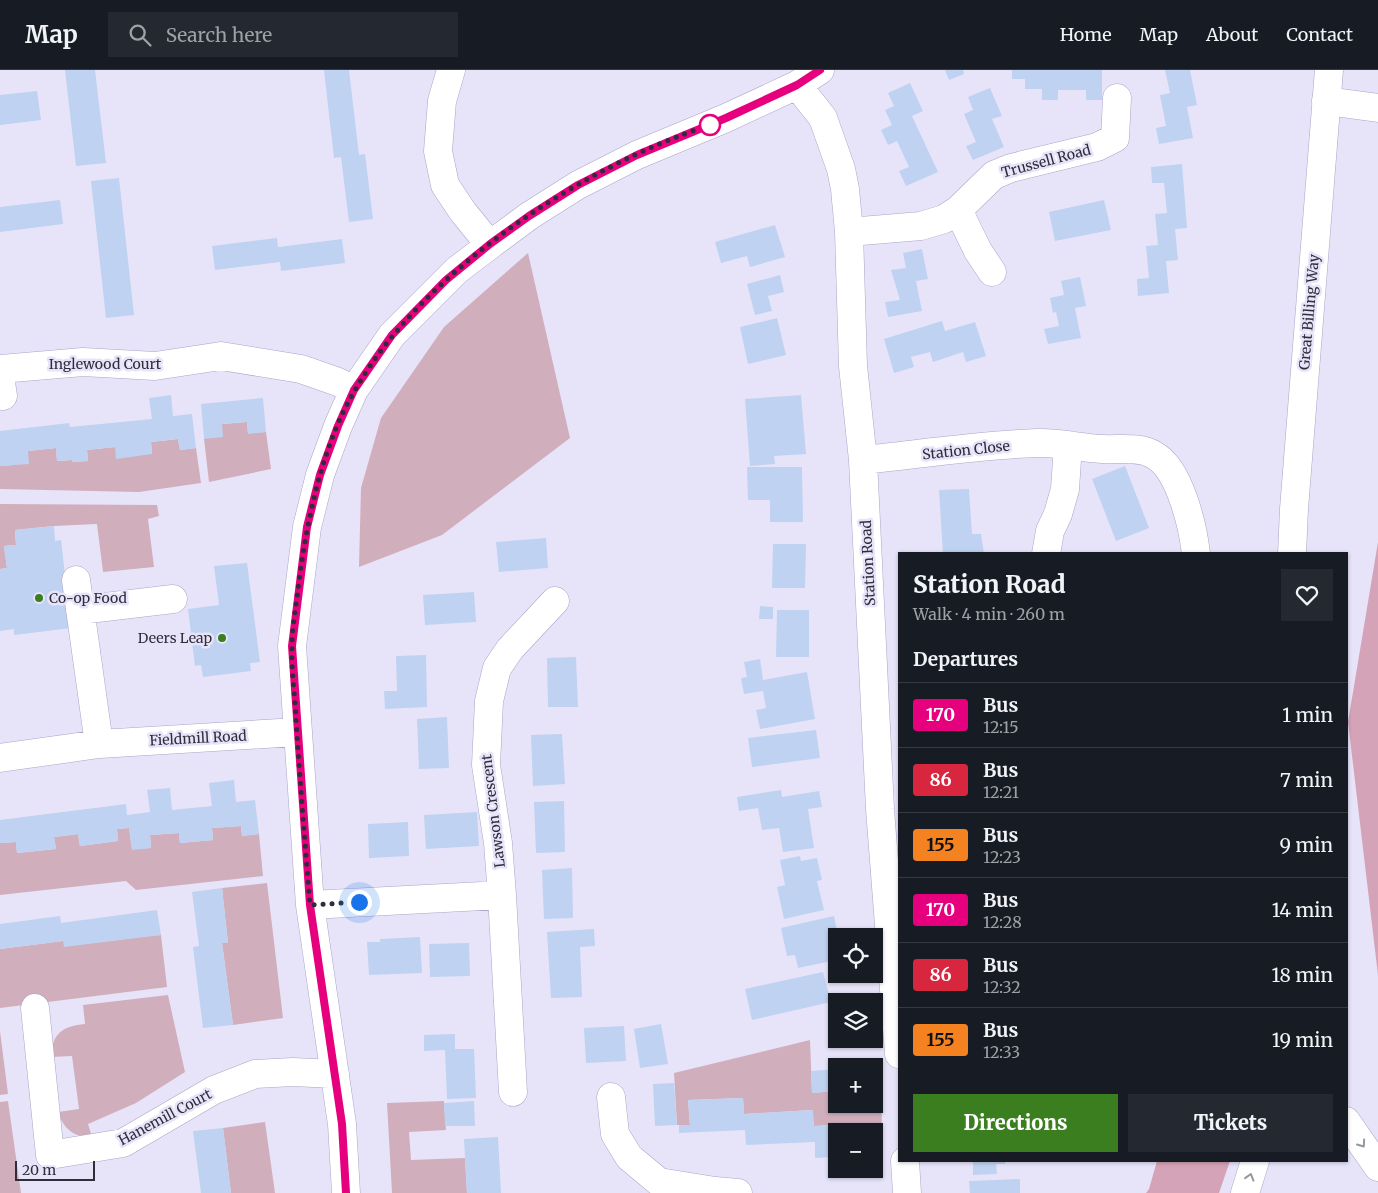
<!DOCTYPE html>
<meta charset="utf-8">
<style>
body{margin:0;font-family:Merriweather,serif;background:#242831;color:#f1f3f6;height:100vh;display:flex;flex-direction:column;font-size:19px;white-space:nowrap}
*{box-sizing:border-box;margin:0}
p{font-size:16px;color:#9ea1a6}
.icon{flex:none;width:28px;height:28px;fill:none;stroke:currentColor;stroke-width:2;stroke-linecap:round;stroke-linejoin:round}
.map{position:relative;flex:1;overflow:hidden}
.side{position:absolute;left:898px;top:482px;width:450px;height:610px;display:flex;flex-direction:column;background:#171b24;border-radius:0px;box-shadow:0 1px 4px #0004}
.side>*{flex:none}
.badge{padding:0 10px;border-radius:4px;font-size:18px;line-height:32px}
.buttons{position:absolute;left:828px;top:858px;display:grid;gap:10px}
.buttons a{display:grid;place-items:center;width:55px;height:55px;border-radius:0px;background:#171b24;box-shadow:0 1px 4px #0004;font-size:25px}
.scale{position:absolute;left:15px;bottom:12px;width:80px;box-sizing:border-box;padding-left:5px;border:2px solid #2f2d3a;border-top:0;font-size:14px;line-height:18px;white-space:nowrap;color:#2f2d3a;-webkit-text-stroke:4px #e7e4fa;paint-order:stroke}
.you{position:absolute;width:25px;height:25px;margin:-12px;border:4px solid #fff;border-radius:50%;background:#1a73e8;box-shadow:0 0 0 8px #1a73e833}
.map>.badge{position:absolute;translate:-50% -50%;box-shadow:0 0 0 2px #fff}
h2{padding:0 15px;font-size:19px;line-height:45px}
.round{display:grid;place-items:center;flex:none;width:52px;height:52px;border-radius:0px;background:#242831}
.head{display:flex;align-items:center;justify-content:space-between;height:85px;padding:0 15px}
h1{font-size:24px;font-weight:800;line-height:38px}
.action{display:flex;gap:10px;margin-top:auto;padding:10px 15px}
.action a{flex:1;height:58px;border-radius:0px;background:#3b7e1f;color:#fff;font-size:20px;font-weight:800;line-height:58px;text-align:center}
.action a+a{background:#242831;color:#f1f3f6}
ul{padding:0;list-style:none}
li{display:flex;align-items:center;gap:15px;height:65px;padding:0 15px;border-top:1px solid #363941}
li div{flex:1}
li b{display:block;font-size:19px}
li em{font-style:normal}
li .badge{min-width:55px;font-weight:700;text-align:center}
header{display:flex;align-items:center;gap:30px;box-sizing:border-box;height:70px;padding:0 25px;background:#171b24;border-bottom:1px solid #363941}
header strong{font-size:24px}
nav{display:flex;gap:28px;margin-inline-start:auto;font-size:18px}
.search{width:350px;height:45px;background:#242831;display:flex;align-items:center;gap:12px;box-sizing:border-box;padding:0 18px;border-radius:0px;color:#9ea1a6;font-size:19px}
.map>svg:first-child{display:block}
</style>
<header>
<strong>Map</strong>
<div class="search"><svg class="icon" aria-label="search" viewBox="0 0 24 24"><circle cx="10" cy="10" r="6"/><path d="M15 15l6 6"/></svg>Search here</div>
<nav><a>Home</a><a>Map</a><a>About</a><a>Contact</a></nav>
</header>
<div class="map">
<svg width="1378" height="1123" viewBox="0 0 1378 1123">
<rect width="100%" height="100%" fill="#e7e4fa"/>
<!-- green -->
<path fill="#d1aebc" d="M528,183l42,185 -128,97 -83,32 2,-79 20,-70 63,-91z
M247,352l1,11 18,-1 5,37 -62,13 -5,-43 18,-15z
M178,369l2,11 16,-2 5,35 -62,9 -139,-3v-23l13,-1 15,-14 28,-3 1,13 15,-1 1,2 15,-1 -1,-11 28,-3 37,7 -1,-12z
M0,434l157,1 2,11 -11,3 6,48 -51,5 -6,-48 -43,2 -39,4 1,15 -12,1 3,22 -7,1z
M241,756l1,10 17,-2 4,42 -127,14 -10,-9 -126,14v-52l16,-1 1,11 39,-4 -2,-12 24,-3 2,12 38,-5 -1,-12 12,-1 3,21 19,-1 -1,-13 29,-2 1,10 33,-3 -1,-12z
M267,813l16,135 -50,7 -11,-82h6l-6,-55z
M161,865l6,52 -167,21v-59l63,-8z
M168,925l17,77 -49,31 -48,21 4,13c-18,1 -29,-9 -34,-25l21,-3 -7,-53 -21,1c1,-24 12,-31 34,-33l-2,-19z
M0,961l8,63 -8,1z
M810,970l2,53 24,-2v13h38v-14l7,-1 1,44 -12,-2 -1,-8 -55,3 -2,-16 -68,4 -1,-16 -55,2 2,25h-13l-3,-52z
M8,1031l13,92h-21v-91z
M444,1031l2,29 -37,2 2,28 54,-2 2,35h-75l-5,-90z
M265,1052l10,71h-44l-8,-65z"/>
<!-- forest -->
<path fill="#d5a3b7" d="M1378,472v433l-30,-253z
M1157,1091h73l-11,32h-73l3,-4z"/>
<!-- building -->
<path fill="#bfd2f1" d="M65,0h30l11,93 -30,3z
M324,0h25l10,85 6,-1 8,65 -24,3 -8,-65 -7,1z
M945,0h18l1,4 -15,6z
M1012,0h90v30h-16v-10h-28v10h-16v-11h-17v-10h-13z
M1165,0h25l7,35 -10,2 6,31 -34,6 -3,-16 10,-2 -6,-31 10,-2z
M910,13l13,28 -11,5 26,56 -32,14 -7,-15 10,-4 -12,-26 -9,4 -7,-15 11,-5 -7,-15 9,-4 -6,-13z
M990,18l12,28 -10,3 12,28 -31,13 -7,-14 10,-4 -12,-28 9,-4 -5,-13z
M37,21l4,29 -41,5v-30z
M1182,94l5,64 -12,1 3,31 -12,1 3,32 -31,3 -1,-17 12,-1 -3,-32 12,-1 -3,-31 12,-1 -3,-30h-12l-1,-16z
M119,108l15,137 -28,3 -15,-137z
M60,130l3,24 -63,8v-25z
M1104,130l7,30 -56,11 -6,-29z
M775,155l10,32 -35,10 -3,-11 -26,7 -6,-21z
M277,168l1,9 64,-8 3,24 -64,8 -1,-9 -65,8 -3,-24z
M922,179l6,30 -12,2 6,30 -34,6 -3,-15 15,-2 -9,-30 15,-2 -3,-15z
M780,205l4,17 -16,4 4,15 -17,4 -8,-31z
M1080,207l6,29 -11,2 6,30 -33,6 -4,-15 15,-3 -3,-14 -3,1 -3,-15 14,-3 -3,-14z
M777,248l9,37 -38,9 -8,-37z
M942,251l3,10 30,-9 11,34 -20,6 -3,-10 -30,10 -3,-10 -19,5 3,10 -20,6 -10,-34z
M171,325l2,21 19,-2 4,34 -16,2 -2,-11 -27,3 1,12 -36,5 -1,-12 -28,3 1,11 -15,1 -1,-2 -15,1 -1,-13 -28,3 1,13 -29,2v-35l69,-8 1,4 82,-8 -3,-21z
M801,325l5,59 -32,2 1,8 -25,2 -5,-67z
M263,328l3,34 -18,2 -1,-12 -25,2 1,13 -19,2 -3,-35z
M1125,396l24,62 -33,13 -24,-62z
M747,397h55l1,55h-33v-22h-22z
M969,419l3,45h9l3,20h-41l-4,-64z
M54,456l1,15 6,-1 10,88 -57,7v-6l-14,2v-62l7,-1 -3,-22 12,-1 -1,-15z
M546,468l2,30 -49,4 -3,-30z
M773,474h33l-1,44h-33z
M247,493l13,99 -10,1 1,8 -48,6 -2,-12 -6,1 -7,-57 31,-4 -5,-39z
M474,522l2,30 -51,3 -2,-30z
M760,536l13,1v12h-14z
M777,540h32v47h-33z
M426,585l1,52 -42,2 -1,-18h13l-1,-35z
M576,587l2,50h-30l-1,-49z
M760,589l3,21 44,-8 8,47 -55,10 -4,-19 10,-2 -3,-17 -19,3 -3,-16 6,-1 -3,-15z
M447,647l2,51 -30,1 -2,-50z
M816,660l4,28 -68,9 -4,-29z
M562,664l3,50 -32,2 -2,-51z
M234,710l2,22 19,-2 4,34 -17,2 -1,-10 -29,2 1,12 -33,3 -1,-10 -29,2 1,13 -19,2 -3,-22 -12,1 1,12 -38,5 -2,-12 -24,3 2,12 -20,2 -19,2 -1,-11 -16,1v-23l126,-16 1,11 23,-3 -3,-22 23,-2 2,22 40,-4 -3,-23z
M781,720l1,7 37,-6 3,16 -14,2 6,39 -31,4 -4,-24 -17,2 -4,-22 -19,3 -2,-14z
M564,731l1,51 -29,1 -2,-51z
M477,742l2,34 -53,3 -2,-34z
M408,752l1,34 -40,2 -1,-34z
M800,786l1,5 16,-3 5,22 -5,1 7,29 -40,9 -7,-32 8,-2 -5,-25z
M572,798l1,50 -29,1 -2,-49z
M222,818l6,55h-6l11,82 -30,3 -10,-81 6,-1 -7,-54z
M157,840l4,25 -97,12 -1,-6 -63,8v-25l60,-8 1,7z
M834,846l4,20 -7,2 5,22 -38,8 -3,-13 -8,1 -6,-28z
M594,859l1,17 -15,1 2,50 -31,1 -4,-66z
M420,867l2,36 -53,2 -2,-33h13v-3z
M469,873l1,33 -40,1 -1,-33z
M823,902l8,30 -79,18 -7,-31z
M661,954l7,40 -28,4 -6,-39z
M624,956l2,35 -40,2 -2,-35z
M455,964v15h19l2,49 -29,1 -2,-49 -21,1v-16z
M836,999v22l-24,2 -1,-22z
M674,1013l3,42 -22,1 -2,-42z
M743,1028l1,16 69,-4 1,16 55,-3 1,8h-34v26l-21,1v-16l-69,3 -1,-15 -66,3v-8h11l-2,-25z
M474,1031l1,25h-30l-1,-23z
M223,1058l8,65h-30l-8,-62z
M874,1063h8l1,22h-9z
M498,1067l3,56h-34l-3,-54z
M973,1091h32v3h-9l1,10 -24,1z
M1020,1109v14h-50l-1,-12z"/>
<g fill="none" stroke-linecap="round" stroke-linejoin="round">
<defs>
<path id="minor" d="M451,0l-9,31 -4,50 7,34 18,27 27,33
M797,15l26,33 18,51 4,20 4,43 4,134 10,94 17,349 19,245
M1326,31l52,7
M958,140l20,41 14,21
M849,162l72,-6 23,-7 14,-9 36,-35 17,-7 86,-21 18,-9 2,-40
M0,299l83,-7 72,4 66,-10 80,13 37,13 16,8
M0,306l3,20
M863,390c58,-6 116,-15 174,-17 22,-1 43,5 65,6 16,1 38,-3 52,6 26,14 39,72 42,99
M1046,484l4,-23 8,-17 7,-25 3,-44
M76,510l23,164
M80,540l93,-11
M0,688l99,-14 198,-12
M502,825l11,197
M310,835l192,-10 -4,-52 -12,-78 3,-64 8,-33 13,-19 45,-48
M35,938l15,147 73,-12 91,-53 41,-16 38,-2 42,2
M611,1027l4,37 14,23 30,25 56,9 23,2
M905,1091l2,32
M346,1123l-4,-69 -32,-219 -18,-259 15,-119 13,-52 18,-49 16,-36 38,-55 65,-65 33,-25 39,-29 49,-31 59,-30 89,-37 71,-33 23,-15"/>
<path id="major" d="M1292,484l2,-45 35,-439
M1346,1051l32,46
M1245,1123l10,-32"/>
</defs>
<!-- minor casing -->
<use href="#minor" stroke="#a9a5c6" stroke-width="29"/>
<!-- major casing -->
<use href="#major" stroke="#a9a5c6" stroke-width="29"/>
<!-- minor -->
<use href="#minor" stroke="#fff" stroke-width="28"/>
<!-- major -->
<use href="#major" stroke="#fff" stroke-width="28"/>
</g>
<!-- one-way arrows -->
<defs><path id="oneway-chevron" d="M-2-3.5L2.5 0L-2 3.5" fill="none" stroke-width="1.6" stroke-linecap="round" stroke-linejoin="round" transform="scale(1.25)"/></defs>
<g stroke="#97969c">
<use href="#oneway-chevron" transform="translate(1362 1074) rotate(55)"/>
<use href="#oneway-chevron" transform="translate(1250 1107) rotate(-73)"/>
</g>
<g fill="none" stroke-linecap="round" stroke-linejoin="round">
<defs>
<path id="line" d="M346,1123l-4,-69 -32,-219 -18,-259 15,-119 13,-52 18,-49 16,-36 38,-55 54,-55 44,-36 39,-28 49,-31 59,-30 89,-37 71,-33 23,-15"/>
</defs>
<!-- line casing -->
<use href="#line" stroke="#fff" stroke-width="11"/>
<!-- line -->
<use href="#line" stroke="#e6007e" stroke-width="8"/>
<!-- walk -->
<path stroke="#2f2d3a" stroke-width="5" stroke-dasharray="0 9" d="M359,832l-49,3c-5,-62 -10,-124 -14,-186 -1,-24 -5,-49 -4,-73 0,-16 3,-33 5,-49 8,-67 23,-148 58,-207 68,-119 226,-223 355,-265"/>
</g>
<!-- markers -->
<circle fill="#fff" stroke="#e6007e" stroke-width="2.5" cx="710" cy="55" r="10"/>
<g fill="#3b7e1f" stroke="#e7e4fa" stroke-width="2">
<circle cx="39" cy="528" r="5"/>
<circle cx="222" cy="568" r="5"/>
</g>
<g text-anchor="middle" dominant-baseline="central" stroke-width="5" stroke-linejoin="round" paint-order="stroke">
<!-- street labels -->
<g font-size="14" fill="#2f2d3a" stroke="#e7e4fa">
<text transform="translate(1046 91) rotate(-15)">Trussell Road</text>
<text transform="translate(1309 242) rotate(-85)">Great Billing Way</text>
<text x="105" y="294">Inglewood Court</text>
<text transform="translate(966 380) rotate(-6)">Station Close</text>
<text transform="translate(868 493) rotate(-93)">Station Road</text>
<text transform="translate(198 668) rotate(-3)">Fieldmill Road</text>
<text transform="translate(493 741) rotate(-97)">Lawson Crescent</text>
<text transform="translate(165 1047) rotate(-28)">Hanemill Court</text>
</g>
<!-- poi labels -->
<g font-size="14" fill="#2f2d3a" stroke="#e7e4fa" text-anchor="start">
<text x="49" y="528">Co-op Food</text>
<text x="212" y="568" text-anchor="end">Deers Leap</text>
</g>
</g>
</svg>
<div class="buttons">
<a><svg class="icon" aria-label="locate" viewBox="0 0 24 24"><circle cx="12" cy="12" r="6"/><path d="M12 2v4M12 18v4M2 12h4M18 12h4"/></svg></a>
<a><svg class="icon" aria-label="layers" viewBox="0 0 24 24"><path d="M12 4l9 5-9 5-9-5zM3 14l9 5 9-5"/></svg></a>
<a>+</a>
<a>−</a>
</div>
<div class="scale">20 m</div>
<div class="you" style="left:359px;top:832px"></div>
<section class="side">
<div class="head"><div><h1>Station Road</h1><p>Walk · 4 min · 260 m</p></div><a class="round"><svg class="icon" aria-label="heart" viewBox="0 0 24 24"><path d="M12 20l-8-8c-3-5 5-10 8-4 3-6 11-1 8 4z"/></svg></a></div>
<h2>Departures</h2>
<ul>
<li><span class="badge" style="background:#e6007e;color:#fff">170</span><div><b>Bus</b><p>12:15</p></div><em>1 min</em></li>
<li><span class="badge" style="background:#d7263d;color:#fff">86</span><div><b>Bus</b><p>12:21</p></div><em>7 min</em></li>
<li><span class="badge" style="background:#f58220;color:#111">155</span><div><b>Bus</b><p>12:23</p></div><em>9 min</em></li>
<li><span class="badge" style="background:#e6007e;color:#fff">170</span><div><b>Bus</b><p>12:28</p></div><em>14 min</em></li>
<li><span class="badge" style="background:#d7263d;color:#fff">86</span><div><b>Bus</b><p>12:32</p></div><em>18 min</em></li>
<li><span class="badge" style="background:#f58220;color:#111">155</span><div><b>Bus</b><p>12:33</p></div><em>19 min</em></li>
</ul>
<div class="action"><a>Directions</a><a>Tickets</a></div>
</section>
</div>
